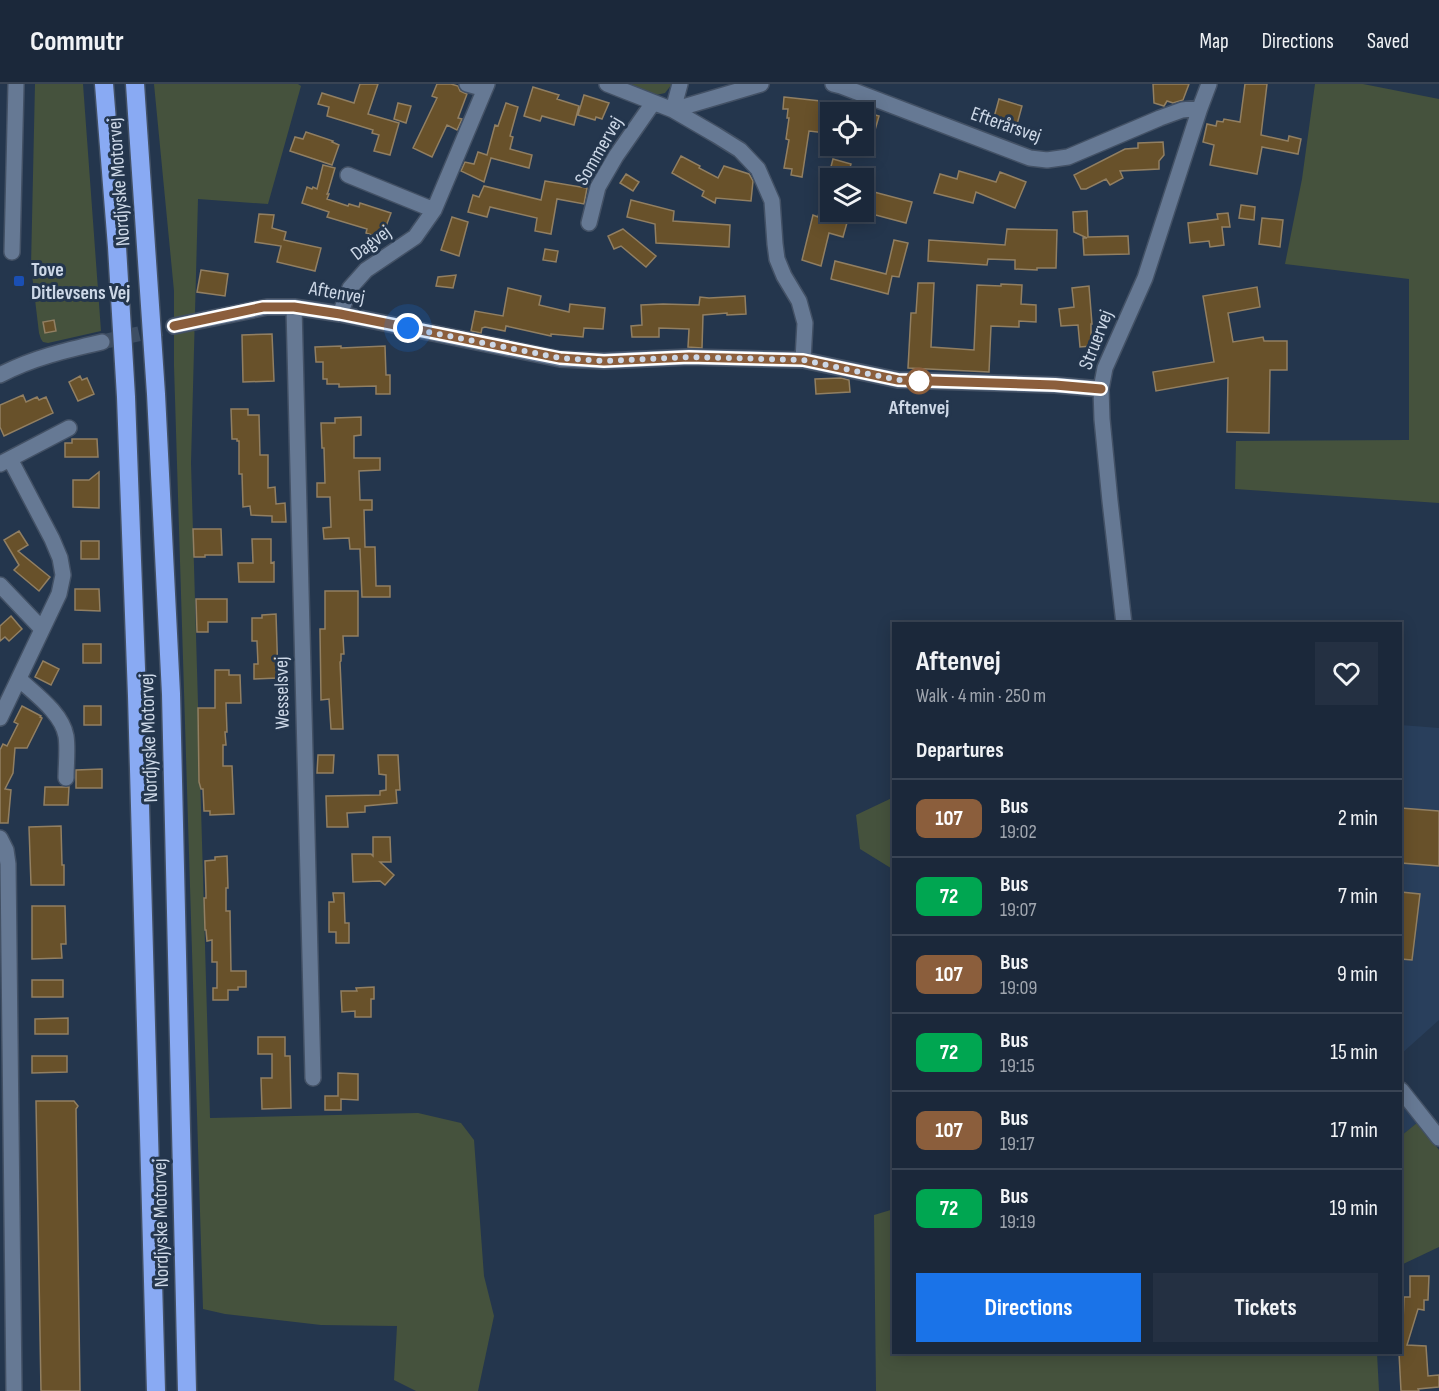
<!DOCTYPE html>
<meta charset="utf-8">
<style>
body{margin:0;font-family:"Sofia Sans Condensed",sans-serif;background:#243042;color:#f1f3f6;height:100vh;display:flex;flex-direction:column;font-size:22px;white-space:nowrap}
*{box-sizing:border-box;margin:0}
p{font-size:20px;color:#a0a6af}
.icon{flex:none;width:33px;height:33px;fill:none;stroke:currentColor;stroke-width:2;stroke-linecap:round;stroke-linejoin:round}
.map{position:relative;flex:1;overflow:hidden}
.panel{position:absolute;left:892px;top:538px;width:510px;height:732px;display:flex;flex-direction:column;background:#1b283a;border-radius:0px;box-shadow:0 3px 15px #0003,0 0 0 2px #394454}
.panel>*{flex:none}
.badge{padding:0 12px;border-radius:9px;font-size:21px;line-height:39px}
.controls{position:absolute;left:820px;top:18px;display:grid;gap:12px}
.controls a{display:grid;place-items:center;width:54px;height:54px;border-radius:0px;background:#1b283a;box-shadow:0 3px 15px #0003,0 0 0 2px #394454;font-size:30px}
.you{position:absolute;width:30px;height:30px;margin:-15px;border:4px solid #fff;border-radius:50%;background:#1a73e8;box-shadow:0 0 0 9px #1a73e833}
.map>.badge{position:absolute;translate:-50% -50%;box-shadow:0 0 0 3px #fff}
h2{padding:0 24px;font-size:22px;line-height:54px}
.round{display:grid;place-items:center;flex:none;width:63px;height:63px;border-radius:0px;background:#243042}
.headline{display:flex;align-items:center;justify-content:space-between;height:102px;padding:0 24px}
h1{font-size:28px;font-weight:700;line-height:45px}
.cta{display:flex;gap:12px;margin-top:auto;padding:12px 24px}
.cta a{flex:1;height:69px;border-radius:0px;background:#1a73e8;color:#fff;font-size:24px;font-weight:700;line-height:69px;text-align:center}
.cta a+a{background:#243042;color:#f1f3f6}
ul{padding:0;list-style:none}
li{display:flex;align-items:center;gap:18px;height:78px;padding:0 24px;border-top:2px solid #394454}
li div{flex:1}
li b{display:block;font-size:22px}
li em{font-style:normal}
li .badge{min-width:66px;font-weight:700;text-align:center}
header{display:flex;align-items:center;gap:36px;box-sizing:border-box;height:84px;padding:0 30px;background:#1b283a;border-bottom:2px solid #394454}
header strong{font-size:28px}
nav{display:flex;gap:33px;margin-inline-start:auto;font-size:21px}
.map>svg:first-child{display:block}
</style>
<header>
<strong>Commutr</strong>
<nav><a>Map</a><a>Directions</a><a>Saved</a></nav>
</header>
<div class="map">
<svg width="1439" height="1307" viewBox="0 0 1439 1307">
<rect width="100%" height="100%" fill="#24364d"/>
<!-- built -->
<path fill="#293f5c" d="M1401,641l38,3v292l-38,34z
M1401,1017l17,21 -17,14z"/>
<!-- green -->
<path fill="#45523d" d="M35,0h48l18,247 -53,12 -5,-1 -2,-3 -2,-6 -8,-67z
M154,0h144l3,2 -33,118 -70,-5 -7,264 19,655 208,-5 43,10 13,17 10,136 10,40 -16,75h-62l-22,-11 3,-54 -76,-1 -96,-11 -22,-5 -29,-943v-75z
M630,0h42l-7,9 -9,2z
M1315,0h48l76,15v404l-204,-14 1,-48 173,-1v-161l-124,-15 17,-85z
M894,713v73l-34,-21 -4,-34z
M1418,1038l21,28v97l-38,18v-129z
M894,1125v144h483l2,38h-503l-2,-176z"/>
<!-- building -->
<path fill="#68512a" stroke="#917f62" stroke-width="1.5" d="M360,0h18l-10,30 31,9 -9,32 -16,-4 5,-16 -7,-2 1,-3 -46,-14 2,-9 -11,-3 4,-11 32,10z
M437,0h14l7,2 2,5 7,3 -9,24 4,1 -5,11 -10,-5 -15,32 -19,-9 24,-50 -5,-2z
M1153,0h36l-6,16 -10,3 -6,-2 -3,5 -10,-3z
M1245,0h22l-6,51 27,6 1,-5 12,3 -3,15 -36,-7 -5,27 -47,-9 4,-20 -11,-3 4,-18 9,2 1,-5 6,1 1,-3 16,3z
M533,3l26,8 -2,4 22,7 -5,19 -32,-9 -2,5 -16,-5z
M584,11l25,8 -7,16 -6,-2 -1,3 -17,-5z
M784,13l46,5 26,7 -1,3h-27l-2,21 -17,-2 -7,46 -11,-2 1,-6 -8,-1 5,-28 -3,-1 3,-21h-2l1,-9h-5z
M999,15l23,7 -6,22 -23,-7z
M398,19l13,3 -5,17 -12,-4z
M506,19l12,4 -8,29 3,1 -3,12 22,6 -3,13 -38,-10 -7,24 -23,-11 4,-9 9,2 4,-12 9,3 8,-30 3,1z
M864,28l15,4 -6,21 -9,-3z
M306,48l27,9 -1,1 7,3 -7,20 -42,-14 5,-14 8,2z
M1163,58l1,13 -5,6v8l-39,2 3,7 -13,7 -4,-6 -20,10h-5l-7,-14 51,-26 13,-1v-5z
M681,72l19,10 -1,2 19,10 6,-12 25,8 4,7 -2,20 -35,-3 -1,5 -13,-7 2,-5 -32,-18z
M833,75l18,5 -4,14h-19z
M323,81l12,3 -7,24 -1,2h2l-2,5 21,7 1,-2 10,3 1,-4 31,10 -6,16h-1l-3,9 -15,-5 1,-4 -40,-12 2,-5 -27,-9 5,-16 5,2 1,-2 4,2z
M959,87l37,11 4,-10 26,10 -11,26 -39,-16 -3,11 -39,-10 6,-19 17,5z
M626,90l13,8 -6,9 -13,-8z
M827,96h4v32h19l-7,25 -14,-4 -8,33 -19,-6 11,-45 5,2z
M545,97l42,7 -3,16 -27,-5 -6,35 -16,-3 2,-13 -47,-11 -3,10 -19,-5 5,-17 6,2 5,-11 57,14z
M874,108l38,10 -6,21 -42,-11v-19l9,2z
M631,116l43,11 -1,10 57,4 -1,22 -73,-4 -1,-19 -28,-7z
M1241,121l14,2 -1,13 -15,-2z
M1087,127l1,26 40,-1 1,18 -45,1 -1,-17h4l-13,-6 -1,-20z
M1228,129l2,14h-8l2,18 -14,2 -1,-6 -19,2 -2,-20 30,-4 -1,-5z
M259,130l15,1 -2,13 14,4 -2,8 37,8 -6,23 -38,-9 4,-16 -26,-4z
M452,133l16,5 -9,34 -18,-6z
M1262,134l21,2 -3,27 -21,-3z
M623,145l33,27 -10,11 -25,-21 -7,3 -6,-13z
M1007,145l50,1 -1,38h-19v2l-22,-1v-9l-27,-1 -1,6 -59,-4 1,-21 76,5z
M894,156l14,3 -9,34 -7,-1 -4,18 -57,-15 4,-18 51,13z
M545,165l13,2 -2,11 -13,-2z
M201,186l27,4 -3,22 -28,-4z
M456,191l-3,13 -17,-2 2,-9z
M918,199h16l-3,64 43,3 3,-65 24,1v-2l21,1 -1,19 15,1v17l-17,-1v6l-28,-1 -2,46 -81,-4 3,-55h5z
M1089,202l3,38h-1v22l-11,1 -2,-22 -17,1 -2,-17 15,-2 -2,-19z
M1257,203l3,20 -32,6 5,29 30,-5 1,4h23v29h-17l-1,63 -42,-1 1,-54 -72,13 -3,-19 61,-10 -11,-66z
M508,204l33,8 -2,9 30,7 1,-8 35,4 -2,21 -19,-1 -1,9 -32,-3v2l-45,-10 -1,5 -20,-4 -3,1 -1,5 -10,-2 4,-20 28,5z
M745,212l1,18 -19,1v-2l-24,2 -1,33 -14,-1 1,-18 -30,-1v9h-27l-1,-11 11,-1 -1,-20 22,-1 36,1 1,-8 9,1z
M54,236l2,11 -11,2 -2,-11z
M272,250l2,47 -31,1 -1,-47z
M341,262v2l44,-2 1,29h4v19h-14v-8l-37,1v-3h-12v-5h-4v-17h-7l-1,-15z
M80,292l2,4 5,-2 7,16 -16,7 -9,-19z
M841,294l8,2 1,12 -34,2 -1,-15z
M23,311l3,7 11,-5 2,3 7,-3 7,16 -49,23 -4,-9v-22z
M231,325h17v6h11l1,40h8v33l7,-1 1,17 9,-1 1,19h-14v-6l-21,-1 -1,-9 -7,1 -1,-33h-3v-33h-2v-2h-5z
M361,333v18l-7,1v22h26v12l-21,1 1,29h12v10h-8l1,37h10l1,39h14v11h-28l-2,-48h-10l-1,-11 -25,1 -1,-11 8,-1 -1,-30h-13v-14h8l-1,-35h-2l-1,-25h14v-5z
M72,355h25l1,18h-33v-14h7z
M99,388v36l-26,-1v-27h16z
M193,445h28l1,26h-17v2h-11z
M19,447l9,14 -10,6 32,26 -11,14 -25,-21 5,-5 -15,-25z
M252,455h19v24l3,-1v20h-35l-1,-19h15z
M81,457h18v18h-18z
M75,505h24l1,22 -25,-1z
M325,507h33v45h-15l1,18h-3v7l-1,1 3,67h-12l-2,-30 -8,1 -1,-71h5z
M196,515h31v23h-19v10h-11z
M276,530l2,64 -24,1v-15h4l-1,-23h-5v-23h10v-3z
M11,532l11,13 -13,12 -4,-4 -5,4v-15z
M83,560h18v19h-18z
M43,577l16,8 -8,16 -16,-8z
M215,586h14v5h11l1,28h-15l1,29h-2l1,13h-3v21h9l2,48 -24,1v-4h-6l-1,-22h-2l-2,-7 -1,-74h17z
M22,622l19,10 -1,1 2,1 -15,30h-12l-2,25 -8,16 6,1 -3,33h-8v-73l3,-6 4,2 11,-22 -4,-2z
M84,622h17v19h-17z
M318,671h16l-1,18h-16z
M378,671h20l2,35h-4l1,13 -32,3v6l-18,1 1,14h-21l-1,-31 54,-1v-4l6,-1v-15l-7,-1z
M102,685v19h-26v-18z
M45,703h24l-1,18h-24z
M1401,724l38,3v55l-38,-3z
M61,742l1,39h2v20h-33l-2,-58z
M373,753h17l1,25h-11l14,13 -9,10 -5,-4 -27,1 -1,-28h19l2,2z
M227,772l1,32h-2v23h4l1,60h15v16h-8v3h-10v10h-15v-12h4v-26h-5v-22l-5,1 -1,-11h-1l-1,-32h2v-4l-1,-33 10,-1v-3z
M1401,808l19,2 -8,66 -11,-1z
M333,809h11l1,30h4v20h-13v-11h-7v-30h5z
M32,822h33l1,38h-5l1,14 -30,1z
M32,896h31v17h-31z
M374,903v12h-3v18h-16v-6l-13,1 -1,-21h16l-1,-3z
M68,934v16h-33v-15z
M258,953h27v19h5l1,52 -29,1 -1,-31h11v-24h-14z
M32,972h35v16l-35,1z
M338,989l20,1v26l-17,-1v11h-16v-14h13z
M36,1017h38l4,5 -2,3 4,282h-39z
M1410,1192h19l-1,24h-4v10l-6,-1 -11,36 19,1 2,30 11,-1v12l-21,2 1,2h-18l-2,-38h2v-31h2l1,-25h6z"/>
<g fill="none" stroke-linecap="round" stroke-linejoin="round">
<!-- street-tunnel -->
<path stroke="#3d4e64" stroke-width="15" stroke-dasharray="15 8" stroke-linecap="butt" d="M102,258l72,-16"/>
<defs>
<path id="street" d="M467,0l18,5
M607,0l66,26 43,25 24,15 18,19 14,32 3,43 2,15 7,17 15,25 6,22 -2,37
M833,0l8,2 189,72 17,2 21,-3 92,-39 22,-8 18,-2
M673,26l88,-26
M673,26l7,-26
M348,91l86,35
M589,139l9,-36 18,-31 37,-53
M12,168l4,-168
M294,223l19,771
M340,230l10,-26 16,-18 49,-33 19,-27 53,-126
M174,242l93,-19h27l46,7 220,45 44,2 85,-4 114,3 95,20 157,5 46,4
M0,291c32,-17 67,-25 102,-33
M0,380l69,-36
M0,501l42,44
M1124,540l-14,-123 -8,-82 -1,-30 4,-21 40,-90 55,-170 9,-24
M19,595c16,15 43,34 47,57 2,13 0,29 0,42
M0,634l59,-124 4,-19 -3,-17 -8,-19 -42,-80
M0,754l6,12 2,14 6,527
M1401,1006l38,48"/>
<path id="highway" d="M104,0l13,163 9,150 11,299 19,695
M135,0l21,310 15,300 16,697"/>
</defs>
<!-- street casing -->
<use href="#street" stroke="#435165" stroke-width="18"/>
<!-- highway casing -->
<use href="#highway" stroke="#435165" stroke-width="21"/>
<!-- street -->
<use href="#street" stroke="#667994" stroke-width="15"/>
<!-- highway -->
<use href="#highway" stroke="#89aaf3" stroke-width="18"/>
</g>
<g fill="none" stroke-linecap="round" stroke-linejoin="round">
<defs>
<path id="line" d="M174,242l89,-19h31l46,7 220,44 44,3 85,-4 114,3 95,20 157,5 46,4"/>
</defs>
<!-- line casing -->
<use href="#line" stroke="#fff" stroke-width="14"/>
<!-- line -->
<use href="#line" stroke="#8b5e3c" stroke-width="9"/>
<!-- walk -->
<path stroke="#cdd8e7" stroke-width="6" stroke-dasharray="0 10.8" d="M408,244l152,30 44,3 85,-4 114,3 95,20 21,1"/>
</g>
<!-- markers -->
<rect fill="#1a4fb4" stroke="#24364d" stroke-width="2" x="13" y="191" width="12" height="12" rx="3"/>
<circle fill="#fff" stroke="#8b5e3c" stroke-width="3" cx="919" cy="297" r="12"/>
<g text-anchor="middle" dominant-baseline="central" stroke-width="6" stroke-linejoin="round" paint-order="stroke">
<!-- street labels -->
<g font-size="20" fill="#cdd8e7" stroke="#24364d">
<text transform="translate(1006 41) rotate(19)">Efterårsvej</text>
<text transform="translate(599 67) rotate(-60)">Sommervej</text>
<text transform="translate(119 98) rotate(-94)">Nordjyske Motorvej</text>
<text transform="translate(371 159) rotate(-37)">Dagvej</text>
<text transform="translate(337 209) rotate(10)">Aftenvej</text>
<text transform="translate(1096 256) rotate(-69)">Struervej</text>
<text transform="translate(282 609) rotate(-91)">Wesselsvej</text>
<text transform="translate(149 654) rotate(-92)">Nordjyske Motorvej</text>
<text transform="translate(161 1139) rotate(-91)">Nordjyske Motorvej</text>
</g>
<!-- poi labels -->
<g font-size="20" font-weight="bold" fill="#cdd8e7" stroke="#24364d" text-anchor="start">
<text x="31" y="186">Tove<tspan x="31" dy="23">Ditlevsens Vej</tspan></text>
</g>
<!-- stop labels -->
<g font-size="20" font-weight="bold" fill="#cdd8e7" stroke="#24364d">
<text x="919" y="324">Aftenvej</text>
</g>
</g>
</svg>
<div class="controls">
<a><svg class="icon" aria-label="locate" viewBox="0 0 24 24"><circle cx="12" cy="12" r="6"/><path d="M12 2v4M12 18v4M2 12h4M18 12h4"/></svg></a>
<a><svg class="icon" aria-label="layers" viewBox="0 0 24 24"><path d="M12 4l9 5-9 5-9-5zM3 14l9 5 9-5"/></svg></a>
</div>
<div class="you" style="left:408px;top:244px"></div>
<section class="panel">
<div class="headline"><div><h1>Aftenvej</h1><p>Walk · 4 min · 250 m</p></div><a class="round"><svg class="icon" aria-label="heart" viewBox="0 0 24 24"><path d="M12 20l-8-8c-3-5 5-10 8-4 3-6 11-1 8 4z"/></svg></a></div>
<h2>Departures</h2>
<ul>
<li><span class="badge" style="background:#8b5e3c;color:#fff">107</span><div><b>Bus</b><p>19:02</p></div><em>2 min</em></li>
<li><span class="badge" style="background:#00a651;color:#fff">72</span><div><b>Bus</b><p>19:07</p></div><em>7 min</em></li>
<li><span class="badge" style="background:#8b5e3c;color:#fff">107</span><div><b>Bus</b><p>19:09</p></div><em>9 min</em></li>
<li><span class="badge" style="background:#00a651;color:#fff">72</span><div><b>Bus</b><p>19:15</p></div><em>15 min</em></li>
<li><span class="badge" style="background:#8b5e3c;color:#fff">107</span><div><b>Bus</b><p>19:17</p></div><em>17 min</em></li>
<li><span class="badge" style="background:#00a651;color:#fff">72</span><div><b>Bus</b><p>19:19</p></div><em>19 min</em></li>
</ul>
<div class="cta"><a>Directions</a><a>Tickets</a></div>
</section>
</div>
